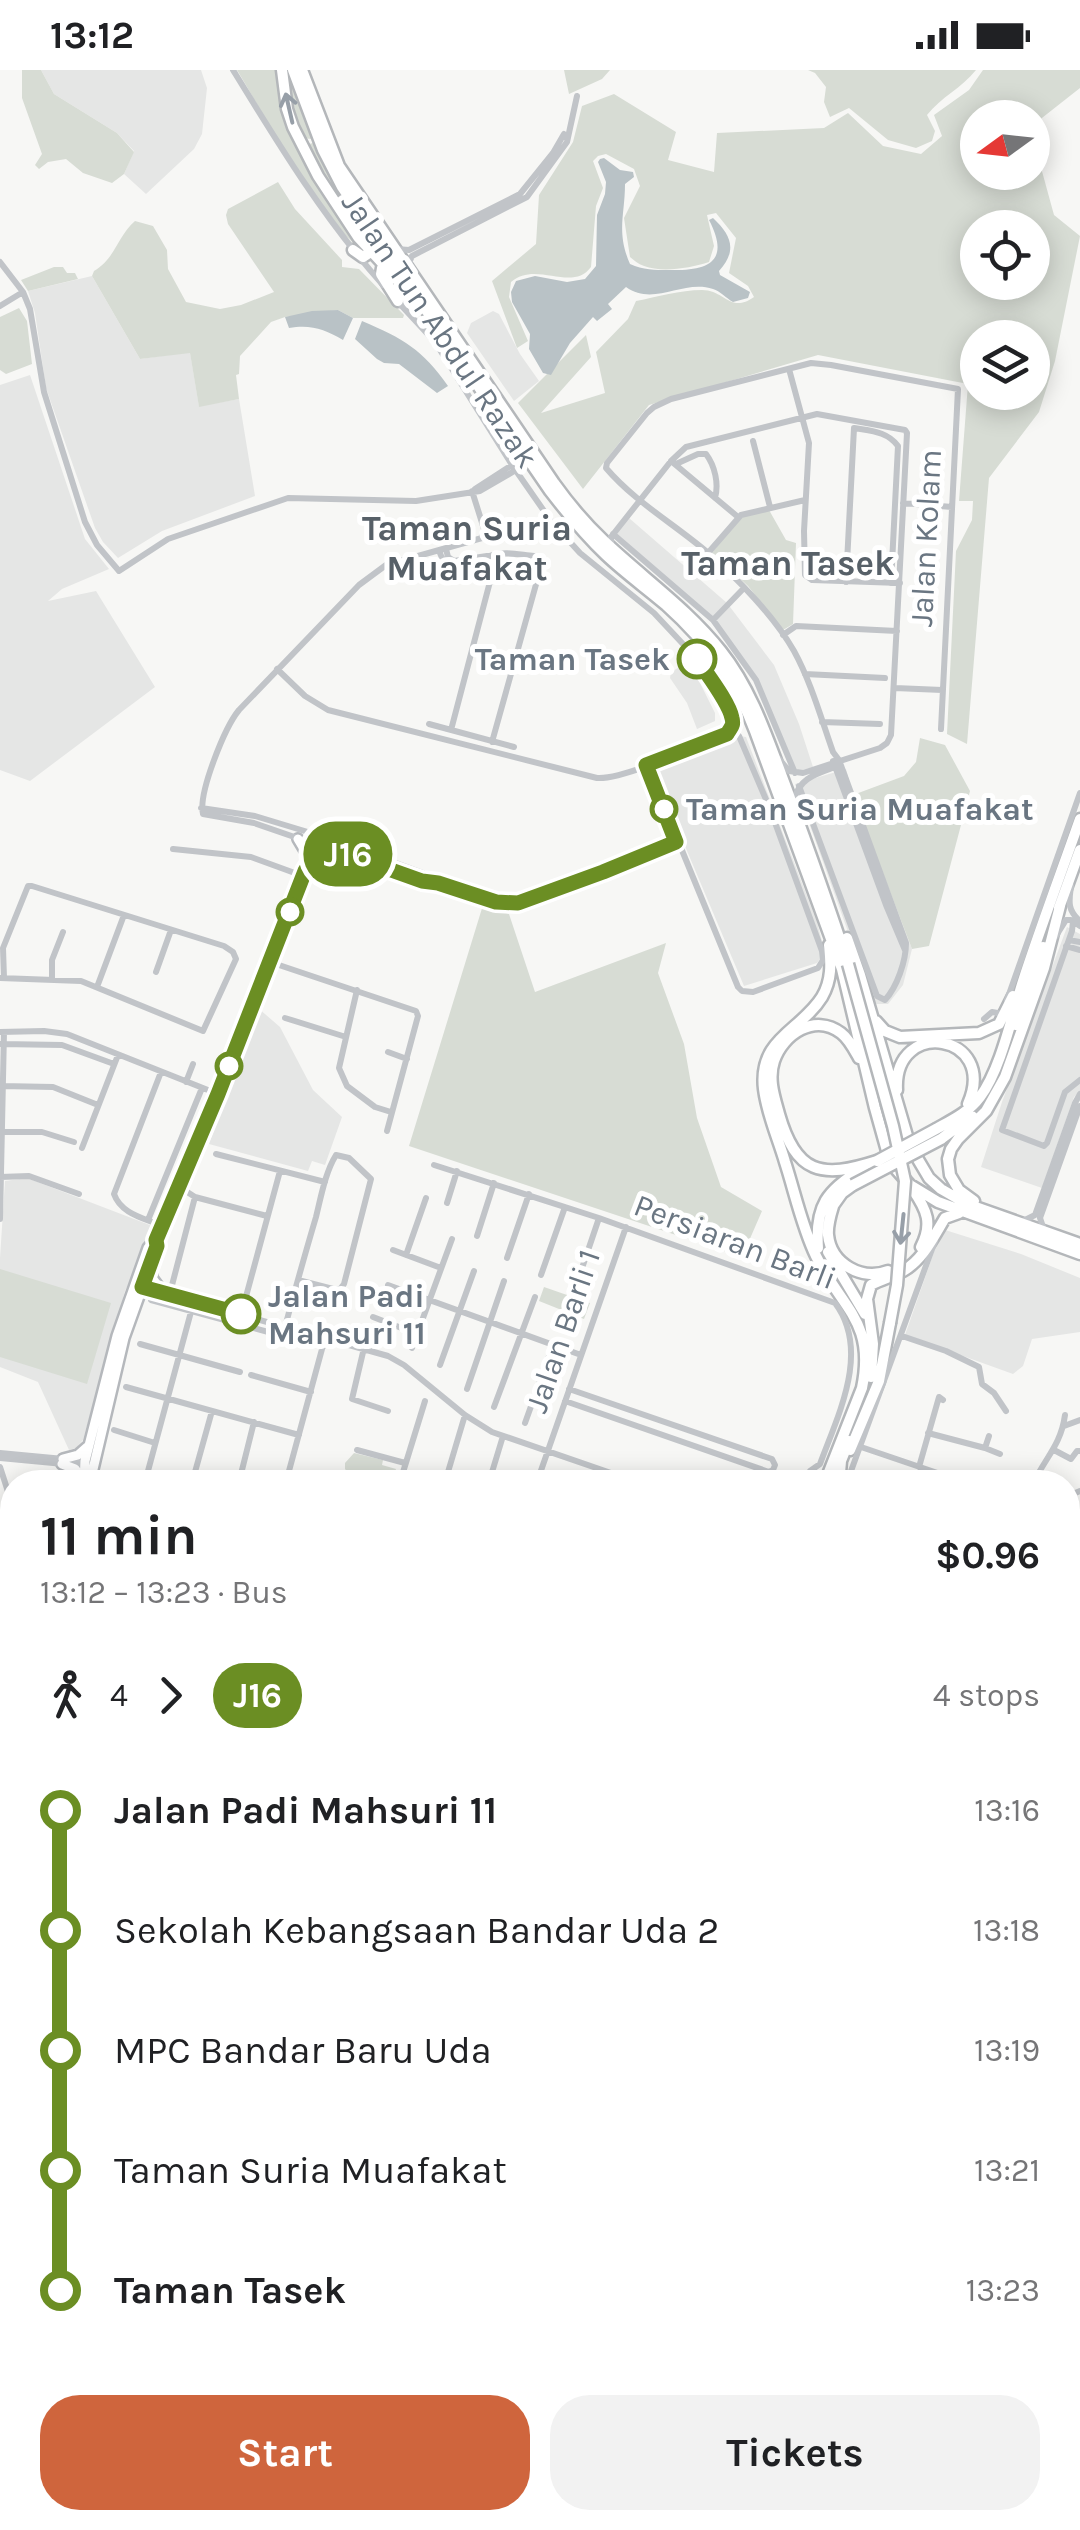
<!DOCTYPE html>
<meta charset="utf-8">
<style>
body{margin:0;font-family:Karla,sans-serif;background:#f2f2f2;color:#202124;height:100vh;display:flex;flex-direction:column;font-size:38px;white-space:nowrap}
*{box-sizing:border-box;margin:0}
p{font-size:32px;color:#757577}
.icon{flex:none;width:55px;height:55px;fill:none;stroke:currentColor;stroke-width:2;stroke-linecap:round;stroke-linejoin:round}
.map{position:relative;flex:1;overflow:hidden}
.details{position:absolute;left:0px;top:1400px;width:1080px;height:1060px;display:flex;flex-direction:column;background:#fff;border-radius:40px 40px 0 0;box-shadow:0 5px 25px #0003}
.details>*{flex:none}
.badge{padding:0 20px;border-radius:32px;font-size:35px;line-height:65px}
.needle{width:65px;rotate:255deg}
.tools{position:absolute;left:960px;top:30px;display:grid;gap:20px}
.tools a{display:grid;place-items:center;width:90px;height:90px;border-radius:50%;background:#fff;box-shadow:0 5px 25px #0003;font-size:50px}
.map>.badge{position:absolute;translate:-50% -50%;box-shadow:0 0 0 5px #fff}
.legs{display:flex;align-items:center;gap:15px;height:110px;padding:0 40px;font-size:32px}
.legs p{margin-inline-start:auto}
.summary{display:flex;align-items:center;justify-content:space-between;height:170px;padding:0 40px}
h1{font-size:55px;font-weight:700;line-height:75px}
.button{display:flex;gap:20px;margin-top:auto;padding:20px 40px}
.button a{flex:1;height:115px;border-radius:40px;background:#cf653d;color:#fff;font-size:40px;font-weight:700;line-height:115px;text-align:center}
.button a+a{background:#f2f2f2;color:#202124}
ul{padding:0 40px;list-style:none}
li{display:flex;align-items:center;gap:35px;height:120px;font-size:38px}
li i{display:grid;place-items:center;width:15px;height:100%;margin:0 12px;background:currentColor}
li i::after{content:'';width:25px;height:25px;margin:-12px;border:8px solid;border-radius:50%;background:#fff}
li p{margin-inline-start:auto}
li:first-child i{background:linear-gradient(#0000 50%,currentColor 0)}
li:last-child i{background:linear-gradient(currentColor 50%,#0000 0)}
.status{display:flex;justify-content:space-between;align-items:center;height:70px;padding:0 50px;background:#fff;direction:ltr}
.status svg{height:28px;fill:currentColor}
.map>svg:first-child{display:block}
</style>
<div class="status"><b>13:12</b><svg viewBox="0 0 49 12"><path d="M0 12V9h3v3zM5 12V6h3v6zM10 12V3h3v9zM15 12V0h3v12zM26 1h20v11H26zM47 4h2v5h-2z"/></svg></div>
<div class="map">
<svg width="1080" height="2460" viewBox="0 0 1080 2460">
<rect width="100%" height="100%" fill="#f7f7f5"/>
<!-- built -->
<path fill="#e5e6e5" d="M41,0h160l6,18 -5,46 -8,15 -48,45 -22,-20 10,-23 -17,-18 -63,-39z
M92,206l48,83 50,-7 9,54 40,-7 16,97 -93,35 -44,27 -15,-16 -8,-14 -49,-140 -11,-75 -7,-22z
M493,241l6,3 21,40 19,27 -25,20 -47,-68 4,-10z
M30,305l55,164 24,30 -47,20 -14,12 48,-10 59,96 -125,94 -30,-11v-385z
M629,448l98,85 47,62 25,59 14,43 -17,5 -39,-93 -45,-61 -96,-85z
M683,595l5,2 12,16 15,30v8l-18,8 -10,-26 -17,-25 1,-6z
M733,665l13,2 71,185 8,31 -8,10 -73,23 -89,-211 3,-11z
M846,699l7,26 59,154 -9,36 -15,19h-14l-79,-220z
M1067,857l13,7v157l-6,6 -32,91 -61,-21 21,-65z
M258,938l22,19 33,63 29,27 -17,48 -13,-4 -4,10 -99,-27z
M27,1108l128,49 -30,64 -42,149 -7,8 -7,2 -31,-68 -38,-15v-109l5,-77z
M942,1159l79,25 59,24v54l-48,7 -9,27 -10,8 -108,-39z"/>
<!-- green -->
<path fill="#d7dcd4" fill-rule="evenodd" d="M22,0h19l13,24 63,39 17,19 -10,22 -12,9 -29,-10 -17,-14 -18,3 -9,7 -4,-4 7,-11 -20,-56z
M237,0h42l7,40 34,73 43,69c-51,-44 -91,-124 -126,-182z
M284,0h7l108,208 -37,-40 -55,-88 2,-6 4,-1 -1,-4 -11,-1 -5,-7z
M564,0h46l-8,9 -33,15z
M808,0h168c-14,18 -35,27 -49,45l8,16 -3,10 -16,7 -28,-8 -39,-32 -19,9 -6,-15 2,-15 -11,-14z
M983,0h97v18l-47,37 -1,-7h-54v54l12,1 8,11 15,-11 19,-1 1,-15 4,-4 17,62 26,21 -25,125 -16,51 -50,66 -22,266 -20,-10 9,-183 16,-31 1,-19h-14l9,-117 -150,-29 -169,50 -66,84 -65,-86 68,-68 5,22 -50,56 64,-20 -9,-41 32,-33 8,-18c21,-4 44,-11 66,-11 23,0 28,24 52,7l-6,-11 -19,-13 7,-35 -20,-25 -9,2 7,31 -5,16c-18,6 -47,11 -65,4 -6,-2 -10,-6 -14,-9l-6,-39 16,-32 -6,-17 -28,-15 -8,2 -5,5 10,27 -7,18 -5,61c-19,26 -55,-7 -80,15l-2,15 19,44 -11,7 -25,-67 44,-37 3,-49 34,-53 9,-36 32,-12 62,38 -8,28 46,12 3,-39 107,-5 24,-15 35,33 38,8 21,-18 -8,-21 35,-25zM978,158h54v54h-54zM978,268h54v54h-54z
M278,112l17,27 47,51v7l17,2 45,46 -1,3h-50l-15,-8 -53,7 -14,5 -31,34 -1,18 -3,1 3,24 -40,8 -9,-54 -50,6 -48,-83 2,-5c21,-12 23,-34 41,-50l18,5 14,24 1,19 18,33 34,7 21,-4 33,-13 -46,-68 -2,-9 2,-6z
M54,197h9l4,6h8l3,6 -50,12 -7,-11z
M19,238l8,13 5,43 -26,10 -6,-4v-53z
M769,440l17,30 10,3 -3,81 -10,6 -35,-44 -36,-33 28,-36z
M920,668l25,7 25,46 -41,155 -17,3 -59,-154 51,-19 12,-14z
M483,835l26,9 26,78 131,-49 -8,30 26,71 13,74 24,69 41,24 -20,46 -333,-111z
M0,1199l111,34 -24,81 -87,-27z
M544,1217l46,16 -6,16 -45,-18z
M354,1383l29,7 -1,5 14,4 -4,13 -37,-1 -10,-12v-6z
M1080,2085v293l-12,2v-291z
M544,2448h58l-5,12h-40l-15,-5z"/>
<!-- water -->
<path fill="#b9c2c6" d="M604,88l16,12 13,2 1,5 -9,7c0,31 -9,48 5,80 13,6 25,6 39,6 39,1 62,-8 40,-50l4,-2c18,17 25,32 6,53l1,4 30,17 -2,6 -15,4c-7,-4 -13,-11 -20,-13 -30,-10 -59,18 -87,-2l-18,17 4,5 -15,12 -4,-4 -23,26 -19,32 -8,-2 -14,-24 1,-15 -18,-32 -1,-10 5,-11 19,-5 32,6 18,-3 11,-13 1,-51 8,-21 1,-12 -8,-20 2,-3z
M338,240l15,8 -10,22c-18,-11 -33,-16 -54,-12l-4,-11 27,-6z
M362,251c42,18 60,28 86,65l-11,7 -38,-29 -15,-1 -7,-4 -22,-20z
M1080,2005v80l-12,4v-80z
M1080,2378v52l-12,2v-52z
M914,2448h139l-5,8 1,4h-133z"/>
<g fill="none" stroke-linecap="round" stroke-linejoin="round">
<!-- stream -->
<path stroke="#b9c2c6" stroke-width="2.5" d="M0,1938l12,5"/>
<!-- river -->
<path stroke="#b9c2c6" stroke-width="9" d="M1068,1873l12,-63
M1068,2009l12,-4
M914,2448l2,12"/>
<defs>
<path id="major" d="M298,769l9,15
M313,788l22,-8
M306,795l7,-31
M151,1197l1,11 6,8
M63,1389l15,-4 9,-8
M62,1394l13,5 8,11
M84,1412l1,-21 32,-125 31,-88 8,-9
M90,1412l34,-144 33,-92 -1,-7 62,-145 103,-258
M12,2042l-3,8 3,9
M0,2045l12,-18
M0,2066l12,4"/>
<path id="highway" d="M282,0l5,39 6,18 25,49 40,61 42,45
M293,0l30,80 19,37 208,304c17,22 35,44 56,64 19,18 40,33 60,50 39,35 71,77 89,126l87,238 33,139 12,43 7,16 16,18 28,17 142,52
M302,0l37,96 215,317c15,21 31,40 50,58 39,37 84,68 117,110 32,40 48,92 66,139 21,57 42,116 61,174
M353,180l10,7 6,-4
M388,200l-6,-2 -1,6 17,27
M1059,838l21,-58
M847,868l13,37 50,171 19,32 12,11 26,15 113,40
M876,951l9,10 15,6 79,-4 20,-9 14,-28
M1016,955l27,-78
M859,988c-5,-9 -10,-19 -18,-25 -26,-20 -58,1 -67,28 -6,18 0,35 5,53 17,60 42,65 98,47
M897,1020c-4,-73 102,-57 71,14
M936,1059c16,-9 33,-17 44,-32 21,-28 32,-82 43,-116 18,-55 38,-108 57,-162
M941,1069l31,-23
M913,1120c14,20 20,34 8,57
M974,1131l-15,-11 -9,-15 -2,-16 3,-10 7,-10 28,-28 19,-34 39,-109 16,-62
M834,1133c-3,10 -7,21 -6,32 3,29 34,46 60,36
M832,1137l10,-14 11,-8
M818,1178c-3,-42 9,-58 44,-79
M828,1182l37,62
M871,1307l2,-33 -6,-45 4,-14c10,-6 21,-8 32,-14 20,-11 31,-35 42,-53l14,-5
M850,1380l29,-69 11,-58
M840,1403l1,-12 8,-20
M825,1412l37,-94c14,-67 -21,-80 -46,-132 -14,-29 -21,-63 -31,-94 -7,-24 -18,-48 -21,-73 -6,-51 37,-58 58,-92 10,-17 9,-34 7,-52
M447,2460l5,-12
M462,2460l7,-12"/>
</defs>
<!-- major casing -->
<use href="#major" stroke="#b5b8bc" stroke-width="14"/>
<!-- highway casing -->
<use href="#highway" stroke="#b4b7ba" stroke-width="15"/>
<!-- minor -->
<path stroke="#c1c4c8" stroke-width="6" d="M233,0c46,75 91,149 150,215
M396,179l13,1 111,-56 33,-41 11,-19
M0,192l23,30 7,17 14,83 41,130 12,23 22,26 49,-32 120,-41 128,3 64,-10 36,-21
M408,195l4,-9 115,-59 40,-55 10,-46
M398,232l37,40 77,123 39,56 29,32 74,60 43,46 16,24 19,33 -1,12
M0,236l23,-14
M789,299l20,74 -5,88 1,44 7,5 88,3
M854,358c16,3 33,3 44,18l-7,137
M753,371l17,66
M671,391l67,56
M676,394l22,-10h8c9,12 13,30 9,44
M475,419l37,-24
M472,421l12,38 -2,9 -96,27 -27,20 -120,125c-14,17 -41,83 -36,104l51,9 168,58c43,5 70,30 115,16l139,-56
M903,433l49,4
M613,464l100,86 43,60 39,93
M611,477v-10l60,-76 15,-14 131,-33 88,16 2,3 -16,302 -4,8 -7,5 -77,25 -14,-2 -10,-12
M446,479l2,8 6,4 33,-5
M439,480c10,34 32,11 54,5 12,-4 28,0 41,1l8,7 -50,179
M708,483l33,-38 64,-15
M846,512l8,-154
M713,550l31,-32
M783,565l13,-9 101,5
M277,599l28,27 23,14 269,68c26,2 102,-33 130,-44l4,-6
M805,604l80,4
M895,618l47,2
M822,652l58,2
M429,654l85,23
M451,660l46,-175
M833,691l53,144 19,45
M647,695l91,222 4,4 11,1 65,-24 5,-8 -1,-9 -52,-142 -31,-73 -8,-8
M799,716l78,210 8,4c12,-13 21,-39 21,-57l-67,-183 -6,-8c-12,-34 -22,-70 -39,-101 -20,-35 -57,-73 -87,-99 -33,-28 -73,-51 -101,-84l1,-5 40,-50 7,-6 17,-8 140,-36 20,2 127,24 -17,340
M794,730c5,-22 22,-26 41,-33
M201,738l54,8 76,23 92,34 13,9
M173,779l78,8 52,19
M1071,816c-2,15 -4,24 9,35
M1073,851l-1,10 -70,199 42,16 3,-3 18,-51 15,-12
M1056,866l10,-16h5l9,6
M1069,870l11,2
M1066,876l14,4
M270,892l146,49 2,5 -31,115
M156,902l15,-42
M0,908l81,3 122,50 33,-72 -3,-7 -9,-6 -192,-60h-4l-25,62 1,30
M52,909v-19l11,-28
M97,917l27,-72
M357,920l-18,78 8,18 28,21 16,5
M1007,930l73,-207
M285,948l61,19
M984,949l8,-7 11,2
M0,962l44,-1 23,3 151,60
M1,974l61,1 52,19
M388,982l19,7
M161,1002l-47,122c7,20 30,24 48,32
M186,1012l7,-18
M1,1016l52,1 45,18
M2,1062h40l32,10
M82,1078l36,-93
M216,1084l109,28
M434,1095l165,53 236,85c36,48 3,112 -15,161l-10,7 -5,11
M0,1107l29,-1 50,18
M178,1116l17,11 72,19
M447,1133l10,-32
M0,1149l4,-187
M148,1150l54,-132
M1025,1150l10,-5 40,-112 5,-9
M1043,1157l-3,-9 40,-112
M477,1166l17,-53
M393,1180l48,18
M406,1185l20,-57
M507,1188l22,-64
M541,1205l24,-68
M579,1207l20,-59
M388,1215l193,70
M158,1216l40,13
M143,1217l245,69 16,9 61,50 27,17 145,50
M171,1219l24,-92
M151,1230l172,47
M241,1245l39,-144
M373,1247l44,17
M285,1257c10,-37 20,-73 31,-110 5,-20 9,-44 20,-62l13,3 22,21 -27,105 -4,5h-7l-35,-9
M902,1266l44,15 33,16 3,17 12,9 12,18
M140,1274l100,28
M364,1278l-12,51 36,12
M412,1278l40,-109
M440,1295l34,-94
M251,1305l60,17
M126,1317l173,48
M467,1319l37,-108
M565,1331l204,71 4,-2 2,-5 -3,-6 -203,-70
M494,1337l41,-110
M525,1353l28,-78
M1064,1356l16,-6
M114,1360l41,13
M928,1363l57,15 4,-12
M861,1377l103,35
M985,1378l15,6
M357,1380l48,13
M1054,1380l17,9 6,-8h3
M0,1383l85,8
M0,1388l85,8
M0,1397l12,37
M919,1397l20,-70 4,3
M195,1402l17,-61
M105,1406l25,6
M145,1412l50,-185
M192,1412v-2
M239,1412l15,-60
M286,1412l39,-144
M400,1412l25,-81
M445,1412l20,-67
M489,1412l14,-46
M537,1412l89,-255
M847,1412l88,-241
M1034,1412c11,-24 27,-37 31,-67
M1068,1426l12,-5
M1068,1483l11,24 1,10
M0,1484l12,-3
M0,1517l9,37 3,3
M1068,1535l12,-1
M0,1567l12,-3
M0,1571l12,50
M1068,1582l12,-39
M1068,1634l12,5
M1068,1647l12,8
M2,1732l10,-26
M0,1890l12,5
M0,1925l12,5
M6,2130l6,-9
M0,2134l12,4
M0,2176l12,4
M0,2217l12,5
M0,2278l12,-24
M0,2319l12,5
M0,2360l12,4
M0,2398l12,4
M0,2407l12,5
M120,2448l38,12
M822,2448l1,12
M27,2460l4,-12
M40,2460l4,-12
M95,2460l4,-12
M169,2460l5,-12
M234,2460l5,-12
M300,2460l5,-12
M380,2460l5,-12
M422,2460l5,-12
M432,2460l4,-12
M490,2460l4,-12
M608,2460l4,-12
M767,2460l3,-12"/>
<!-- major -->
<use href="#major" stroke="#fff" stroke-width="9"/>
<!-- highway -->
<use href="#highway" stroke="#fff" stroke-width="10"/>
<defs>
<path id="highway-bridge" d="M848,894l45,162 12,55 -8,104 -7,38
M877,1091l59,-32
M853,1115l88,-46"/>
</defs>
<!-- highway-bridge casing -->
<use href="#highway-bridge" stroke="#b4b7ba" stroke-width="15" stroke-linecap="butt"/>
<!-- highway-bridge -->
<use href="#highway-bridge" stroke="#fff" stroke-width="10"/>
</g>
<!-- one-way arrows -->
<defs><path id="oneway-shaft" d="M-6 0H5M1.5-3L5.5 0L1.5 3" fill="none" stroke-width="1.6" stroke-linecap="round" stroke-linejoin="round" transform="scale(2.5)"/></defs>
<g stroke="#979fa8">
<use href="#oneway-shaft" transform="translate(289 38) rotate(-103)"/>
<use href="#oneway-shaft" transform="translate(902 1159) rotate(96)"/>
</g>
<g fill="none" stroke-linecap="round" stroke-linejoin="round">
<defs>
<path id="line-1" d="M241,1244l-99,-27 15,-41 -1,-6 62,-146 87,-223 8,-13 22,-8 87,31 16,2 58,19 22,1 85,-31 73,-30 -30,-77 81,-31c4,-7 7,-8 5,-16 -3,-16 -26,-45 -35,-59"/>
</defs>
<!-- line-1 casing -->
<use href="#line-1" stroke="#fff" stroke-width="22"/>
<!-- line-1 -->
<use href="#line-1" stroke="#6b8e23" stroke-width="15"/>
</g>
<!-- markers -->
<g fill="#fff" stroke="#6b8e23" stroke-width="5">
<circle cx="697" cy="589" r="18"/>
<circle cx="664" cy="739" r="12"/>
<circle cx="290" cy="842" r="12"/>
<circle cx="229" cy="996" r="12"/>
<circle cx="241" cy="1244" r="18"/>
</g>
<g text-anchor="middle" dominant-baseline="central" stroke-width="10" stroke-linejoin="round" paint-order="stroke">
<!-- street labels -->
<g font-size="32" fill="#6a7682" stroke="#fff">
<text transform="translate(440 260) rotate(56)">Jalan Tun Abdul Razak</text>
<text transform="translate(926 468) rotate(-87)">Jalan Kolam</text>
<text transform="translate(735 1172) rotate(21)">Persiaran Barli</text>
<text transform="translate(563 1261) rotate(-71)">Jalan Barli 1</text>
</g>
<!-- stop labels -->
<g font-size="32" font-weight="bold" fill="#6a7682" stroke="#fff" text-anchor="start">
<text x="670" y="589" text-anchor="end">Taman Tasek</text>
<text x="686" y="739">Taman Suria Muafakat</text>
<text x="268" y="1226">Jalan Padi<tspan x="268" dy="37">Mahsuri 11</tspan></text>
</g>
<!-- neighbourhood labels -->
<g font-size="35" font-weight="bold" fill="#576068" stroke="#fff">
<text x="467" y="458">Taman Suria<tspan x="467" dy="40">Muafakat</tspan></text>
<text x="788" y="493">Taman Tasek</text>
</g>
</g>
</svg>
<div class="tools">
<a><svg class="needle" viewBox="-14 -14 28 28"><path d="M0-13l5 13h-10z" fill="#e53935"/><path d="M0 13l5-13h-10z" fill="#757577"/></svg></a>
<a><svg class="icon" aria-label="locate" viewBox="0 0 24 24"><circle cx="12" cy="12" r="6"/><path d="M12 2v4M12 18v4M2 12h4M18 12h4"/></svg></a>
<a><svg class="icon" aria-label="layers" viewBox="0 0 24 24"><path d="M12 4l9 5-9 5-9-5zM3 14l9 5 9-5"/></svg></a>
</div>
<b class="badge" style="left:348px;top:784px;background:#6b8e23;color:#fff">J16</b>
<section class="details">
<div class="summary"><div><h1>11 min</h1><p>13:12 – 13:23 · Bus</p></div><b>$0.96</b></div>
<div class="legs"><svg class="icon" aria-label="walk" viewBox="0 0 24 24"><circle cx="13" cy="4" r="2"/><path d="M13 8l-2 6 4 7M11 14l-3 7M7 12l3-4h3l4 4"/></svg>4<svg class="icon" aria-label="forward" viewBox="0 0 24 24"><path d="M9 5l7 7-7 7"/></svg><b class="badge" style="background:#6b8e23;color:#fff">J16</b><p>4 stops</p></div>
<ul>
<li><i style="color:#6b8e23"></i><b>Jalan Padi Mahsuri 11</b><p>13:16</p></li>
<li><i style="color:#6b8e23"></i><span>Sekolah Kebangsaan Bandar Uda 2</span><p>13:18</p></li>
<li><i style="color:#6b8e23"></i><span>MPC Bandar Baru Uda</span><p>13:19</p></li>
<li><i style="color:#6b8e23"></i><span>Taman Suria Muafakat</span><p>13:21</p></li>
<li><i style="color:#6b8e23"></i><b>Taman Tasek</b><p>13:23</p></li>
</ul>
<div class="button"><a>Start</a><a>Tickets</a></div>
</section>
</div>
